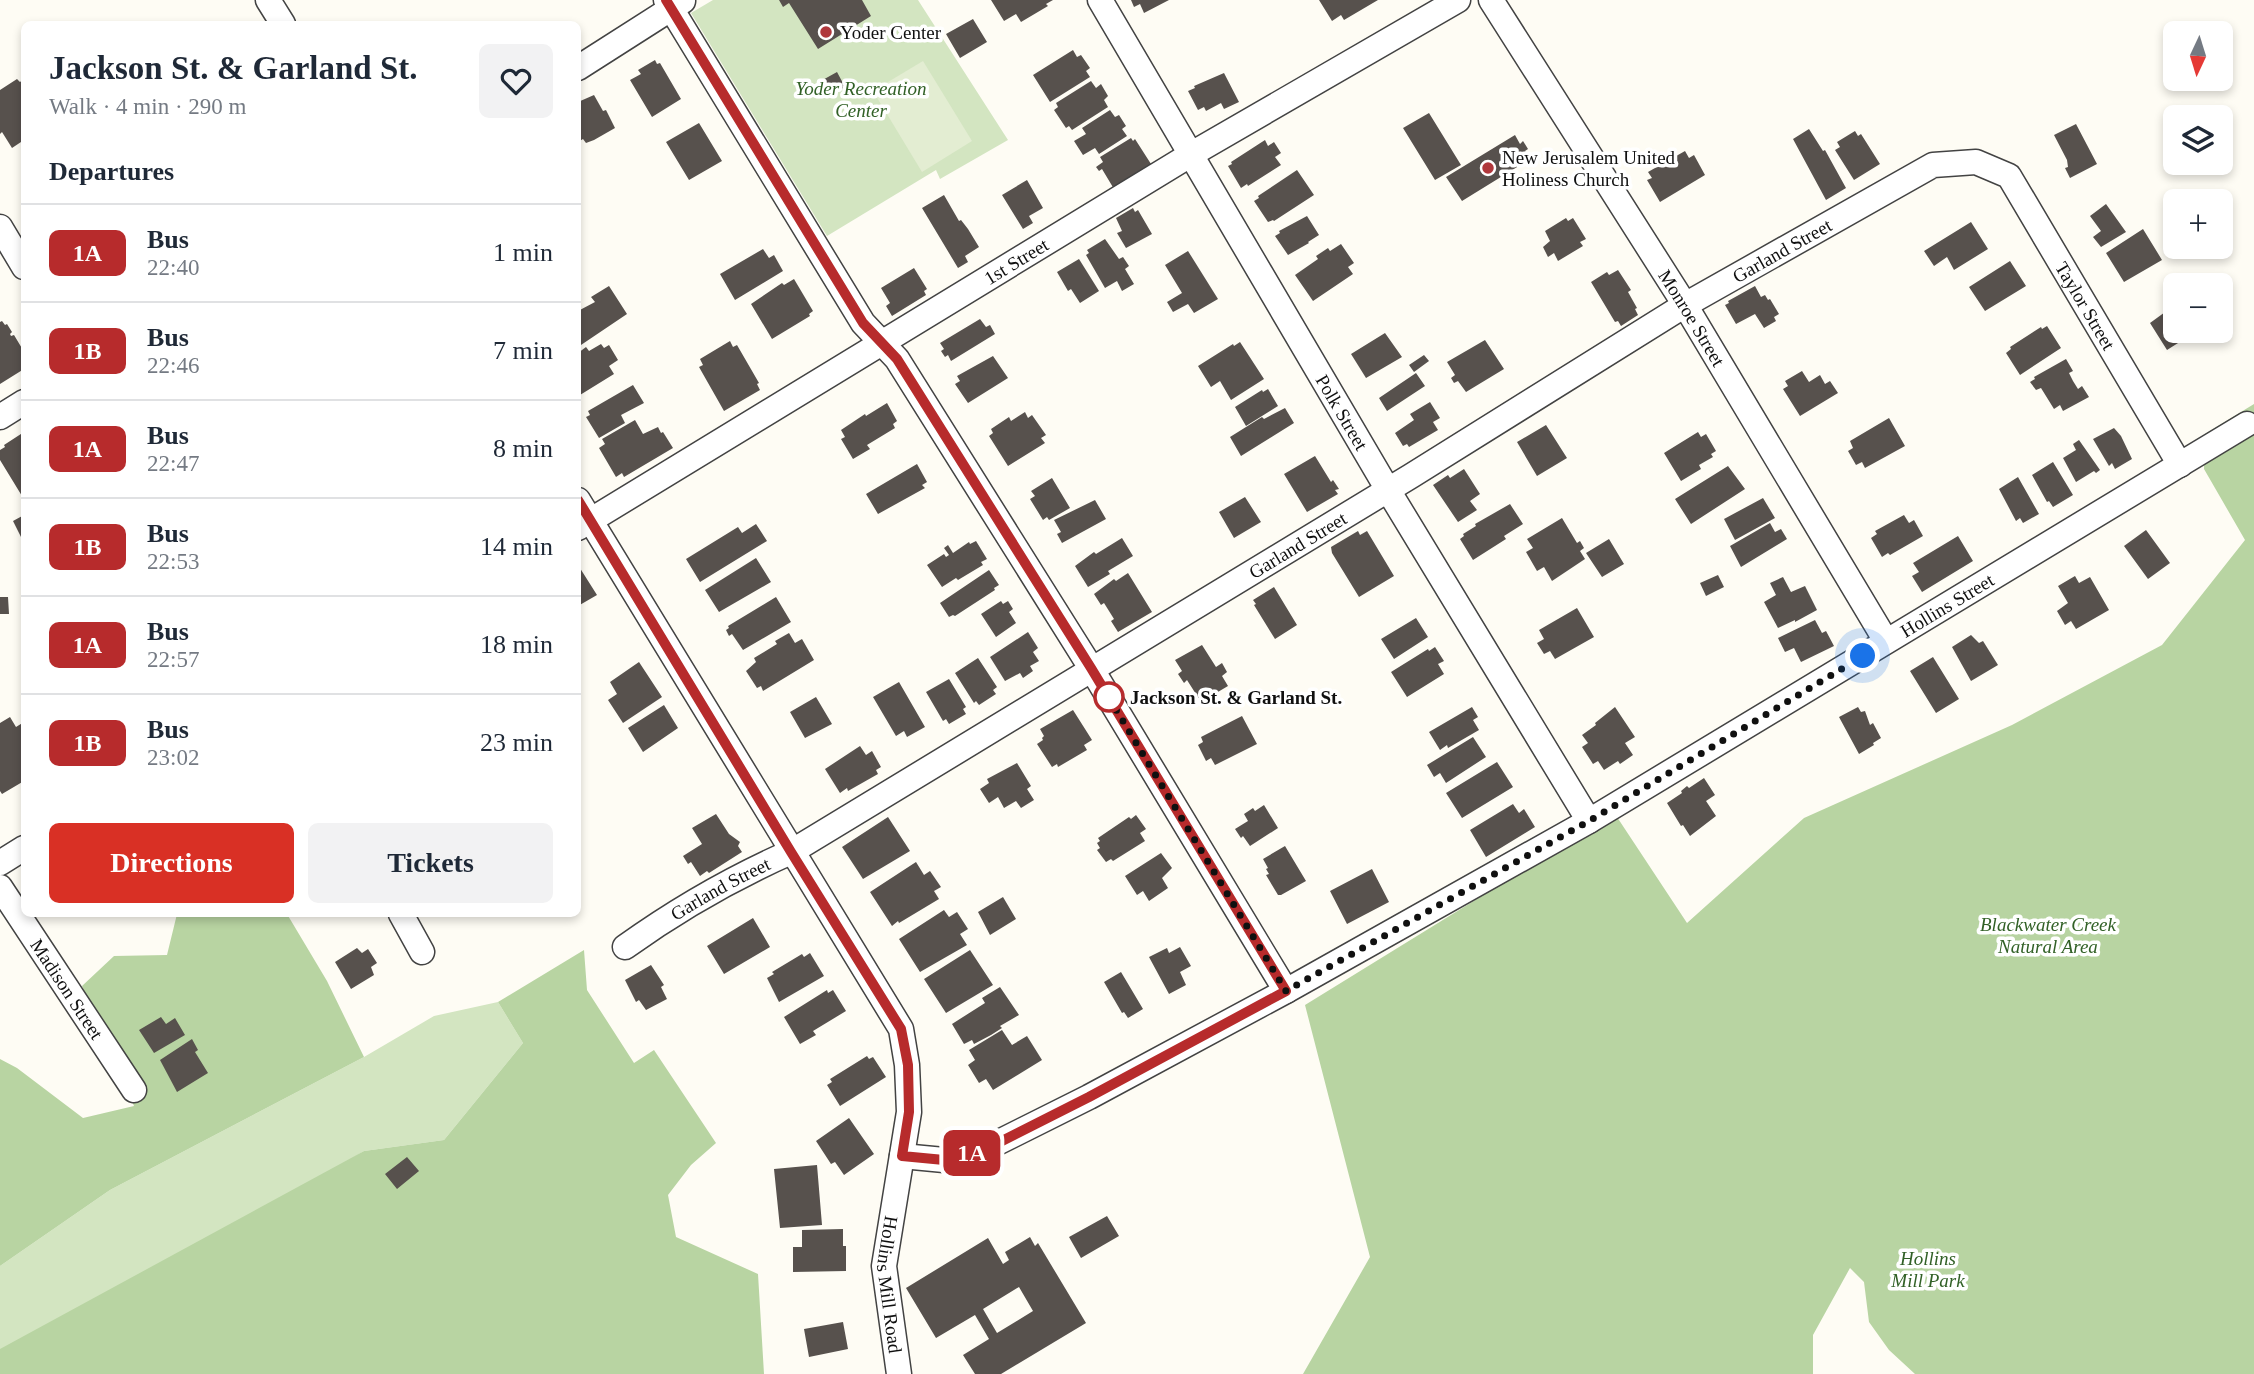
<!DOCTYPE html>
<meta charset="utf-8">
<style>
body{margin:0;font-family:"Times New Roman",serif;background:#f2f2f3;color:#1f2937;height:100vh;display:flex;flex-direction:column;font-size:26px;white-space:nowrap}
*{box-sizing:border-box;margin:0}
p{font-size:23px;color:#747a83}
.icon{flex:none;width:38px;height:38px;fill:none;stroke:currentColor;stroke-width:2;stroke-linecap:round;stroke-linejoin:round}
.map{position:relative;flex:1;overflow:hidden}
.sheet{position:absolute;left:21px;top:21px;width:560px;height:896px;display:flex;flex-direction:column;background:#fff;border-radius:10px;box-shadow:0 4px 10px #0003}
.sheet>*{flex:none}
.badge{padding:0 14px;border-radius:10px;font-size:24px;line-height:46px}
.needle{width:46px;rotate:184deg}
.buttons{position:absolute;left:2163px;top:21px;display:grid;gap:14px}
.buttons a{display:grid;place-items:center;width:70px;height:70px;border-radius:10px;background:#fff;box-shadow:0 4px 10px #0003;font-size:35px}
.you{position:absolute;width:35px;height:35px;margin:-18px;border:5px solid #fff;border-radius:50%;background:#1a73e8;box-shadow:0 0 0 10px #1a73e833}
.map>.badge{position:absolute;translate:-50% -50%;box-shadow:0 0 0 4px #fff}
h2{padding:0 28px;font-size:26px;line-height:63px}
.round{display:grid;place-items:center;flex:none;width:74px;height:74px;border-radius:10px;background:#f2f2f3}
.summary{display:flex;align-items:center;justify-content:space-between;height:119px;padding:0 28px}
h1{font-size:33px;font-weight:700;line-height:52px}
.action{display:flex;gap:14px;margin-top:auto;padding:14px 28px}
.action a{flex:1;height:80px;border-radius:10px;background:#d93025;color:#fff;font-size:28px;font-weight:700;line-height:80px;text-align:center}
.action a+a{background:#f2f2f3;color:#1f2937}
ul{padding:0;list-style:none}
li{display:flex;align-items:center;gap:21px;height:98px;padding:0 28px;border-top:2px solid #e0e1e3}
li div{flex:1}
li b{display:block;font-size:26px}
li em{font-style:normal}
li .badge{min-width:77px;font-weight:700;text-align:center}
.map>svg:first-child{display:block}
</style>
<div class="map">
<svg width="2254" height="1374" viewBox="0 0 2254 1374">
<rect width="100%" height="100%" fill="#fefcf4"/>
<!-- green -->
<path fill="#d3e5c1" d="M713,0h205l90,140 -68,39 -4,-9 -109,66 -136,-223z
M498,1002l25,41 -79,97 -80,11 -364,223v-108l110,-76 254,-133 70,-41z"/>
<!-- forest -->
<path fill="#b8d4a2" d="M2254,404v970h-339l-26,-24 -20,-28 -5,-40 -14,-14 -37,67v39h-510l67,-117 -65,-252 310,-191 72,109 117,-105 208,-93 150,-80 83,-105 -41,-71 1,-35z
M177,914h110l40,67 37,76 -254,133 -110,76v-207l17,9 66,50 51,-12 -52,-120 32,-30 53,-1z
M584,950l3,40 47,73 20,-13 62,93 -25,22 -23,30 8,42 82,37 6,100h-764v-25l364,-198 80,-11 79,-97 -25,-41z"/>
<!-- pitch -->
<path fill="#e3edd2" d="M923,61l49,80 -50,31 -49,-81z"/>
<!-- building -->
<path fill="#57514d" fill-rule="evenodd" d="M779,0h83l9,16 -53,33 -29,-46 -6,4z
M991,0h62l-7,4 2,2 -27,16 -5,-8 -12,7z
M1131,0h38l-25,13 -4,-9 -6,3z
M1319,0h59l-34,20 -3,-5 -9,6z
M973,19l14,23 -27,16 -14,-24z
M1073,50l4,7 4,-2 9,13 -4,3 4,6 -40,25 -17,-27z
M655,60l2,4 3,-1 21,36 -29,18 -22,-37 11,-6 -3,-4z
M837,72l8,15 -18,10 -8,-15z
M1224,73l15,29 -15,7 -3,-6 -15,8 -2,-4 -6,3 -10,-19 7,-3 -1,-2z
M17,79l3,3 4,-3v61l-12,8 -10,-16 -2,2v-44z
M1091,81l5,7 5,-4 7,12 -4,4 4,7 -36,23 -3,-4 -3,2 -12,-18 4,-3 -2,-4z
M594,95l9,16 3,-1 9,18 -21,12 -8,3 -3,-4 -5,3v-40z
M1110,110l5,7 4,-2 7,11 -4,3 5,7 -28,18 -4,-6 -12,7 -9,-14 12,-7 -4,-6z
M1429,113l32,52 -26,15 -32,-52z
M699,123l23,38 -33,19 -23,-38z
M2076,124l21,40 -27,14 -5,-10 3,-1 -1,-7 -13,-25z
M1809,129l14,22 2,-1 21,38 -20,12 -33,-61z
M1855,131l3,5 3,-2 19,30 -26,16 -19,-30 5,-3 -3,-5z
M1515,135l5,9 3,-3 5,8 -3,2 5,8 -68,42 -16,-24z
M1131,138l2,3 2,-2 16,25 -37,25 -12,-20 -3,2 -3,-4 7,-5 -3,-5z
M1265,140l3,6 6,-4 7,11 -6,4 6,8 -33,21 -1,-2 -6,4 -13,-22 4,-2 -1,-2z
M1685,151l4,7 5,-3 11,20 -45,27 -13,-22 5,-2 -4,-6z
M1297,170l17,25 -40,26 -1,-1 -5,2 -14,-21 5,-3 -1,-2z
M1027,180l16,28 -14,8 4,7 -10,6 -21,-34z
M944,195l15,26 2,-1 7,9 11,18 -14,9 3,6 -10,6 -36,-60z
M2106,204l20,28 -25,15 -8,-10 8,-6 -11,-15z
M1133,208l2,4 3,-2 14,24 -26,14 -9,-15 5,-2 -6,-13z
M1307,216l12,19 -11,7 1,1 -21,12 -13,-19 5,-3 -1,-2z
M1566,218l2,3 5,-3 13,21 -6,3 3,4 -25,15 -4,-8 -6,4 -5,-10 7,-6 -5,-10z
M1971,222l17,27 -34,21 -7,-13 -13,9 -10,-15z
M2143,229l19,31 -38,22 -18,-29z
M1105,239l14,20 4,-2 6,9 -4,3 9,15 -12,7 -5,-10 -12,7 -19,-33 3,-2 -2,-3z
M1341,244l13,19 -6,4 5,7 -40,27 -18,-26 23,-16 -2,-3 12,-8 2,3z
M763,249l6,9 5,-3 9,16 -48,29 -15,-26z
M1188,251l30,48 -24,14 -6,-9 -15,8 -6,-10 15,-9 -17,-28z
M1079,259l20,32 -19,12 -9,-14 -3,2 -11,-19z
M2010,261l16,25 -41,25 -16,-24z
M914,268l13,21 -3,2 2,4 -34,21 -6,-10 4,-3 -9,-15z
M1618,270l13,20 -3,2 9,16 -2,1 3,6 -17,11 -3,-5 -3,1 -24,-40 16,-10 2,3z
M794,279l19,32 -4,3 1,2 -38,23 -21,-35 31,-21 2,2z
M609,286l18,28 -49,33v-36l17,-9 -4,-5z
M1755,286l6,11 4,-2 3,5 2,-1 9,15 -5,3 2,4 -12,7 -9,-14 -19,10 -11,-19 4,-2 -1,-2z
M2172,307l3,6v18h22l-30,19 -17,-27z
M980,319l6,8 4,-2 5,9 -44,27 -3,-6 -3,2 -4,-6 3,-2 -4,-6z
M2,321l3,4 2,-1 5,8 -2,2 1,2 3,-1 9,15 -2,2 1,2 2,-2v17l-24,15v-62z
M2047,326l14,22 -41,27 -14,-22 5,-4 -1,-2 31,-20 1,2z
M1385,333l17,24 -36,21 -15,-24z
M1485,340l19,29 -38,23 -8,-11 -4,2 -3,-5 4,-3 -8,-13z
M730,341l3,6 4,-2 22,38 -2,1 3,6 -36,21 -25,-44 4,-2 -3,-6z
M1240,342l24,37 -33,21 -11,-19 -9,6 -13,-21 35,-22 1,2z
M601,344l3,4 5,-3 9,15 -9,6 5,8 -34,21 -2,-4v-38l8,-6 3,4z
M1424,355l5,6 -15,11 -5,-7z
M993,356l15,22 -40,25 -13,-19 5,-3 -3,-5z
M2066,359l7,12 -4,2 4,8 5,8 4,-3 7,11 -26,14 -3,-6 -6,4 -13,-21 -5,2 -6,-8 5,-3 -1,-2z
M1802,371l7,11 11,-7 5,9 5,-3 8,12 -38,23 -17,-27 5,-3 -3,-5z
M1416,373l9,13 -38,25 -8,-13z
M633,385l11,18 -23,12 4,8 -26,15 -13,-21 4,-2 -2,-4z
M1268,389l10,17 -32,20 -11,-19 27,-17 1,2z
M1430,402l10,16 -7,4 5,8 -29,17 -2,-3 -4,2 -8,-13 19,-13 -4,-6z
M887,403l10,18 -4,3 2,4 -28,17 3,4 -17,10 -12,-20 4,-2 -4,-7 24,-16 1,2z
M1285,408l9,15 -53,33 -11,-19 32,-20 2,2z
M1025,412l3,6 4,-3 14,20 -5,3 4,5 -37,23 -19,-30 4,-3 -2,-4 18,-12 2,4z
M1889,418l16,28 -40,22 -3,-6 -6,3 -8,-14 5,-3 -3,-7z
M635,420l8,14 15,-7 3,6 2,-1 10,16 -49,29 -2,-4 -6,4 -17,-29 6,-4 -3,-5z
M1546,425l21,33 -30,18 -20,-34z
M2114,428l7,8 11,23 -17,10 -3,-6 -3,3 -16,-27z
M24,432v62l-2,2 -22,-36v-10l5,-3 -1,-2z
M1698,432l3,5 5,-3 10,17 -5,3 2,3 -14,8 2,4 -20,12 -17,-28z
M2079,440l21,30 -4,3 -2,-2 -18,11 -13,-24 13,-8 -3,-6z
M1315,456l16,26 2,-2 6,9 -4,1 3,4 -31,18 -23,-38z
M2053,462l20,33 -20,12 -4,-6 -2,1 -15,-27z
M917,464l10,18 -5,3 3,3 -47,26 -12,-20z
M1728,466l17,23 -54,35 -16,-25z
M1464,469l16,25 -10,7 7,9 -19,12 -25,-37 15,-10 2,3z
M2018,477l21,37 -16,9 -3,-5 -4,3 -17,-32z
M1052,478l18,30 -21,12 -2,-3 -4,3 -13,-21 5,-3 -4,-5z
M1245,497l16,25 -27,16 -15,-26z
M1763,498l12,20 -40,22 -11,-21z
M1095,500l11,19 -44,24 -5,-9 4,-2 -7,-12z
M1510,504l13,20 -19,12 2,3 -33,21 -13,-21 4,-3 -1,-2 13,-8 -1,-2z
M24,515v28l-11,-22z
M1904,515l5,8 5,-3 9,16 -33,19 -2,-2 -6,4 -11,-19 6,-4 -2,-3z
M1562,518l15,25 3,-2 4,7 -4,3 5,8 -33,22 -8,-14 -7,4 -11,-19 7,-4 -6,-9z
M1770,523l5,9 6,-3 6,10 -46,28 -11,-21z
M756,524l11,17 -67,41 -14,-23 52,-32 4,6z
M2146,530l24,33 -22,16 -24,-33z
M1358,531l2,4 7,-4 27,45 -35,21 -27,-44 -1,-6z
M1958,536l15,25 -51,31 -10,-16 7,-4 -6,-9z
M1122,538l11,18 -25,15 2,3 -22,13 -13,-21 19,-14 2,2z
M1609,539l15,25 -22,13 -16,-24z
M976,541l11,18 -6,3 2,3 -25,15 -2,-2 -14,9 -15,-22 17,-11 2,3 3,-2 -5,-7 4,-3 5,8 16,-11 1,2z
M756,558l15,24 -52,30 -14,-22z
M578,565l19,30 -19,11z
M989,570l10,15 -5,3 1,2 -40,26 -2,-1 -4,2 -9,-14z
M1128,573l24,39 -34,20 -7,-11 3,-2 -10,-16 -3,2 -7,-11 20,-15 2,2z
M1718,575l6,12 -18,9 -6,-13z
M2075,576l4,7 11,-6 19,33 -33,19 -5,-8 -6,4 -8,-14 11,-8 -10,-17z
M1783,577l8,15 14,-6 12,24 -22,12v-2l-17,8 -14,-26 12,-7 -6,-12z
M1274,587l23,38 -22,14 -21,-34 2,-1 -3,-4z
M0,597h8l1,17h-9z
M776,597l15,25 -48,28 -11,-16 -3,2 -3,-6 3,-2 -1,-2z
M1001,601l2,3 5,-3 5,8 -4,3 7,11 -20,14 -15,-23z
M1577,608l17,29 -39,22 -5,-8 -6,3 -7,-11 7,-4 -5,-9z
M1416,618l12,19 -34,22 -13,-20z
M1815,620l7,13 4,-2 8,15 -33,16 -7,-14 -9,4 -7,-14z
M1028,632l10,16 -5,4 6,9 -9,5 3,5 -10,7 -3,-5 -15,8 -15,-24z
M789,633l6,10 7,-4 12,21 -51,31 -2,-5 -4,2 -11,-17 10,-9 -2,-4 23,-14 -2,-3z
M1971,635l8,8 4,-2 15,24 -27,16 -19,-34z
M1202,645l14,22 6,-4 5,9 -5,4 6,10 -27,16 -14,-22 -3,3 -6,-9 4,-3 -7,-11z
M1435,647l9,14 -6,3 6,10 -37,23 -16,-25 37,-23 1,2z
M1933,657l26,42 -23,14 -26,-42z
M978,658l19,29 -4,3 3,4 -17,11 -3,-4 -2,2 -19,-30z
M639,662l23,35 -39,26 -15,-23 9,-6 -7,-12z
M949,679l17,28 -3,2 3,5 -17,10 -3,-5 -3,2 -17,-29z
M899,682l26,45 -18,10 -3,-6 -8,5 -23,-39z
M816,697l16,27 -27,14 -15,-26z
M664,705l14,23 -35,24 -15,-24z
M1472,707l6,10 -5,3 6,10 -31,18 -1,-3 -7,5 -11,-18z
M1615,707l20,30 -10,6 8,12 -13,9 -2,-3 -14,9 -6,-9 -5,3 -11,-17 6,-4 -6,-8 14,-10 -1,-2z
M1858,707l3,5 4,-1 5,14 3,-2 8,15 -8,5 1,2 -15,9 -20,-37z
M1073,710l19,30 -8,5 3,5 -29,17 -1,-3 -5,3 -15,-23 6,-4 -1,-2 2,-2 -4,-7z
M1242,716l15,28 -42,21 -4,-7 -5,3 -8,-16 5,-3 -2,-5z
M10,717l6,10 8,-5v59l-22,13 -2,-3v-68z
M1473,737l13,20 -40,26 -6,-10 -6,4 -7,-12z
M860,746l6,9 6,-4 9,16 -5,3 2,4 -30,17 -1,-3 -7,5 -15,-24z
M1497,762l16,25 -51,31 -16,-25z
M1017,763l14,23 -4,3 7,11 -13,8 -5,-7 -12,7 -6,-11 -9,6 -9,-14 9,-6 -2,-4z
M1704,778l11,17 -9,6 10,15 -26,20 -7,-11 -2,1 -14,-23 15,-10 -1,-2 6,-5 2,2z
M1513,804l6,9 5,-4 11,18 -49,30 -16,-27z
M1264,805l14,23 -28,18 -7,-10 -2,2 -6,-9 13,-8 -4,-7 9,-6 2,3z
M716,814l13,20 11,8 -2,4 4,6 -33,21 -2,-2 -7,5 -9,-14 -3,2 -5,-8 19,-12 -10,-16z
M1136,815l10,14 -6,4 5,8 -32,20 -2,-2 -5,3 -9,-12 3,-2 -3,-5 3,-2 -2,-3 31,-21 2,2z
M888,817l22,34 -47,28 -21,-32z
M1285,846l21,35 -25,14h-3l-12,-20 3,-1 -3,-5 2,-1 -5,-9z
M1161,853l11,15 -10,10 6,10 -19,13 -6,-10 -6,4 -12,-19z
M916,862l8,13 6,-4 11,16 -7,4 5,8 -40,24 -1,-2 -6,5 -22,-34z
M1372,869l17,33 -42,22 -17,-33z
M1003,897l13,22 -26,16 -12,-23z
M944,910l5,7 8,-5 11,17 -8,5 7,11 -47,27 -21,-33z
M753,918l17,29 -46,27 -17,-28z
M1180,947l11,19 -11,6 6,13 -17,9 -20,-37 18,-9 2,5z
M357,948l5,5 6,-4 9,14 -6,4 3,8 -23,14 -16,-27z
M970,950l23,35 -47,28 -22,-34z
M810,953l14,23 -45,26 -12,-24 7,-4 -2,-2 30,-18 2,3z
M651,965l13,20 -3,2 6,12 -21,11 -7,-10 -3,2 -11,-22z
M1121,972l22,37 -15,9 -4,-6 -2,1 -18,-31z
M1000,987l19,28 -19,11 2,2 -11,7 -17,9 -2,-4 -8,4 -12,-20 33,-21 -3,-5z
M827,990l1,3 5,-3 13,21 -33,20 3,4 -16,9 -16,-27z
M161,1017l5,7 9,-6 10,17 -31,18 -15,-23z
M1002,1030l10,15 15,-9 15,24 -49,30 -7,-11 -7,4 -11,-18 7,-5 -6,-10z
M192,1039l6,11 -3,2 13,21 -31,19 -17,-32z
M867,1056l2,3 4,-2 13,20 -46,29 -13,-21 5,-3 -2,-3z
M849,1118l25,36 -30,21 -9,-13 -4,2 -15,-23z
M407,1157l12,14 -22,18 -12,-15z
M817,1165l5,60 -42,3 -6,-59z
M1107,1216l12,20 -38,22 -12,-21z
M843,1229v17h3v25l-53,1v-25h9v-17z
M1030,1237l5,9 3,-3 48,80 -85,51h-26l-12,-19 26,-16 -14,-24 -39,23 -30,-50 82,-50 15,26 6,-4 -4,-8zM1019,1287l14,24 -36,22 -14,-24z
M843,1322l5,27 -39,8 -5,-28z"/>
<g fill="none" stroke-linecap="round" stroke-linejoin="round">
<defs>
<g id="minor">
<path d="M268,0l15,24"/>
<path d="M666,0l197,323 34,36 194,309 195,323"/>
<path id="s1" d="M1100,0l288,490 201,331"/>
<path id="s2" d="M1491,0l194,305 201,336"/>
<path d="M578,68l105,-67"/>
<path d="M0,227l24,40"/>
<path d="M0,417l24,-15"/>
<path id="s3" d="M578,500l323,529 6,36 2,47 -25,154 15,108"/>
<path id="s4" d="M578,528l612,-373 268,-155"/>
<path d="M0,863l24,-15"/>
<path id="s5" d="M0,887l134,203"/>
<path d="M401,914l21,38"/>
<path id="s6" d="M625,947c53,-38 107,-69 166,-95l620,-376 274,-171 248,-140 43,-3 33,14 171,289"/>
<path id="s7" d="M902,1156l42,4 51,-16 94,-47 197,-106 303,-170 658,-397"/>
</g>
</defs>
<!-- minor casing -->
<use href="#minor" stroke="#434343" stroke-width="27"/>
<!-- minor -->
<use href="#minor" stroke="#fff" stroke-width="24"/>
</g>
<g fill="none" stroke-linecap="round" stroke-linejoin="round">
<defs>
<path id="line" d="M578,500l213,352 110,177 7,36 1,47 -7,44 42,4 52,-16 93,-47 197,-106 -195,-323 -194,-309 -34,-36 -197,-323"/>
</defs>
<!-- line casing -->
<use href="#line" stroke="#fff" stroke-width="16"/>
<!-- line -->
<use href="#line" stroke="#b72b2c" stroke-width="10"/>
<!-- walk -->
<path stroke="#101010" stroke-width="7" stroke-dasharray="0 12.6" d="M1109,697l-3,-4 180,298 303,-170 274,-165"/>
</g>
<!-- markers -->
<g fill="#b0383c" stroke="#fff" stroke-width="2.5">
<circle cx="826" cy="32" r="7"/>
<circle cx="1488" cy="168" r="7"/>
</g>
<circle fill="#fff" stroke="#b72b2c" stroke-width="3.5" cx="1109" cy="697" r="14"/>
<g text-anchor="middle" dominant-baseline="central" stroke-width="7" stroke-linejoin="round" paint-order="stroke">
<!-- poi labels -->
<g font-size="19" fill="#101010" stroke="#fff" text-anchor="start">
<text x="840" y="32">Yoder Center</text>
<text x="1502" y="157">New Jerusalem United<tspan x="1502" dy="22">Holiness Church</tspan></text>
</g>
<!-- park labels -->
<g font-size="19" font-style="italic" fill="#326127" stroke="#fff">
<text x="861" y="88">Yoder Recreation<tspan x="861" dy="22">Center</tspan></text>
<text x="2048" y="924">Blackwater Creek<tspan x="2048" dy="22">Natural Area</tspan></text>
<text x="1928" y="1258">Hollins<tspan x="1928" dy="22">Mill Park</tspan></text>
</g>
<!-- street labels -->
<g font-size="19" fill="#101010" stroke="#fff">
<text stroke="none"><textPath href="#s6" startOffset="1351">Garland Street</textPath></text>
<text stroke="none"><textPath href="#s4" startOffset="513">1st Street</textPath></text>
<text stroke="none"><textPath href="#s6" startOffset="1754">Taylor Street</textPath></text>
<text stroke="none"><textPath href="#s2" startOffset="376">Monroe Street</textPath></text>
<text stroke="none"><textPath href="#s1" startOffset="478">Polk Street</textPath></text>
<text stroke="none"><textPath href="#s6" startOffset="784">Garland Street</textPath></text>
<text stroke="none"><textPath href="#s7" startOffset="1190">Hollins Street</textPath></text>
<text stroke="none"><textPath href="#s6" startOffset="112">Garland Street</textPath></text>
<text stroke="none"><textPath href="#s5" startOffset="122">Madison Street</textPath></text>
<text stroke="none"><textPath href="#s3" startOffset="878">Hollins Mill Road</textPath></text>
</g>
<!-- stop labels -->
<g font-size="19" font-weight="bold" fill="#101010" stroke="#fff" text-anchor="start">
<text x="1130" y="697">Jackson St. &amp; Garland St.</text>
</g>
</g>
</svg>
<div class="buttons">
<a><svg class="needle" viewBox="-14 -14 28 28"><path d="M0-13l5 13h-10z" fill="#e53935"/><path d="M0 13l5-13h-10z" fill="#747a83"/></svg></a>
<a><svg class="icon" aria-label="layers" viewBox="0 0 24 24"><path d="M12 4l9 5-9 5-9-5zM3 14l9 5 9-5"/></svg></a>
<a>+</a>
<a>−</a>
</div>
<div class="you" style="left:1863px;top:656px"></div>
<b class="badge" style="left:972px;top:1153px;background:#b72b2c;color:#fff">1A</b>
<section class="sheet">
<div class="summary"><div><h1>Jackson St. &amp; Garland St.</h1><p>Walk · 4 min · 290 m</p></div><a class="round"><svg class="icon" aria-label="heart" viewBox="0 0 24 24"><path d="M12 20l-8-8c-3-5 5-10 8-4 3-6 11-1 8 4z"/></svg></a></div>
<h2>Departures</h2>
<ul>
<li><span class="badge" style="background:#b72b2c;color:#fff">1A</span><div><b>Bus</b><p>22:40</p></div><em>1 min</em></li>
<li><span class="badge" style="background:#b72b2c;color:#fff">1B</span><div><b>Bus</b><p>22:46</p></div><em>7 min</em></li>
<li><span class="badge" style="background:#b72b2c;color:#fff">1A</span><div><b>Bus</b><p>22:47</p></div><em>8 min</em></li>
<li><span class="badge" style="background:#b72b2c;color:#fff">1B</span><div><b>Bus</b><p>22:53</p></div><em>14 min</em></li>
<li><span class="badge" style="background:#b72b2c;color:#fff">1A</span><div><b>Bus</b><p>22:57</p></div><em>18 min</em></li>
<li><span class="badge" style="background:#b72b2c;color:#fff">1B</span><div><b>Bus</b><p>23:02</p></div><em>23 min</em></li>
</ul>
<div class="action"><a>Directions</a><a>Tickets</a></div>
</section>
</div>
